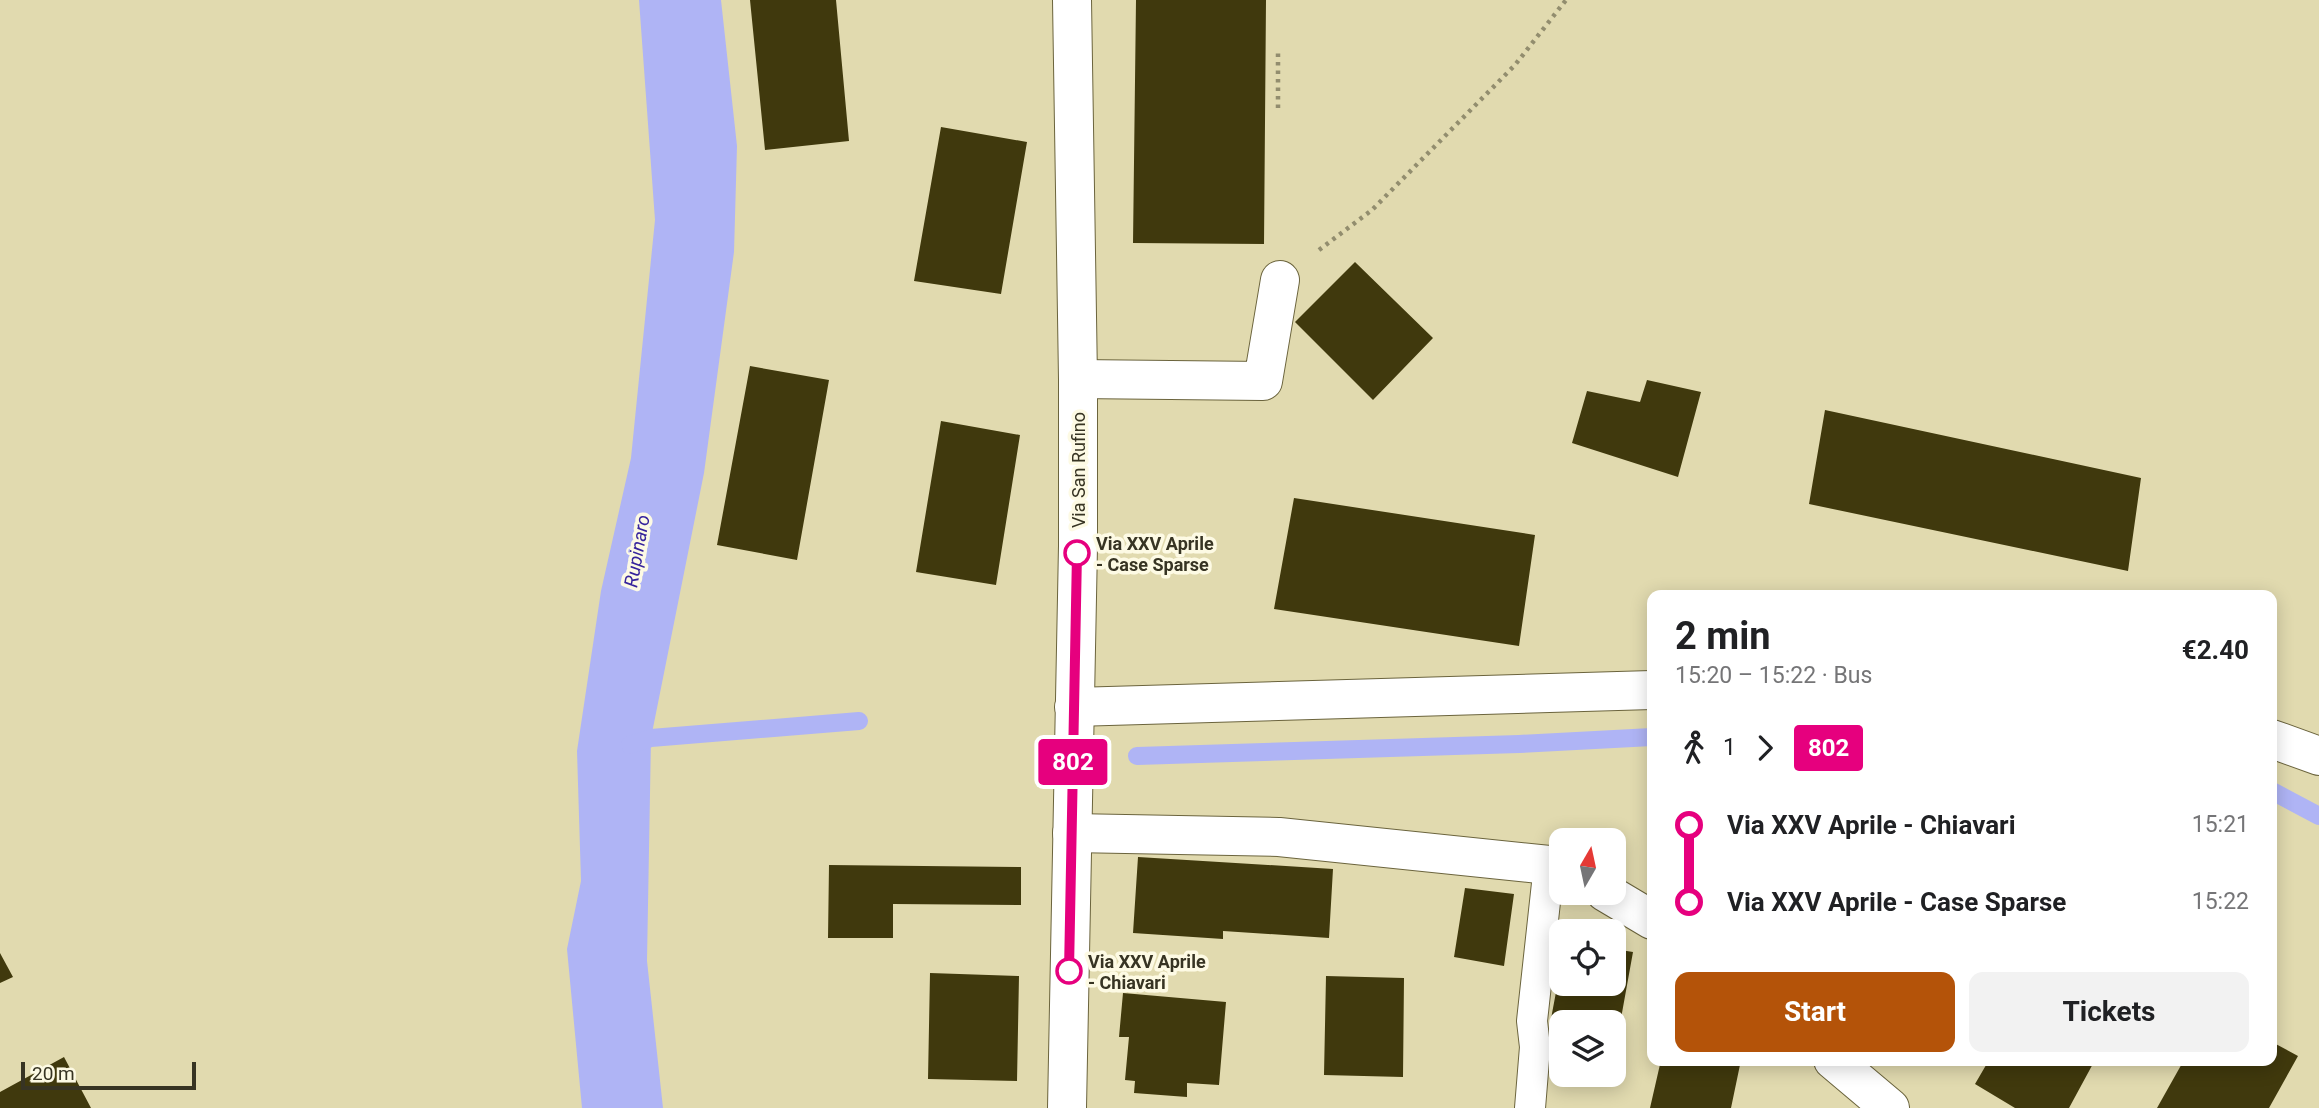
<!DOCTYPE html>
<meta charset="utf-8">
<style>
body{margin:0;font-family:Roboto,sans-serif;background:#f2f2f2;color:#202124;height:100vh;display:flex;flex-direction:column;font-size:26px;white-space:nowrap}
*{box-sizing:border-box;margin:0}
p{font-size:23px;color:#757577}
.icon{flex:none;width:38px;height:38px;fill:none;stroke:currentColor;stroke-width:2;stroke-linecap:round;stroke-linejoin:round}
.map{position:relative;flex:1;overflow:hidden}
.side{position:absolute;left:1647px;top:590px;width:630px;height:476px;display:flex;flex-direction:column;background:#fff;border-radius:14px;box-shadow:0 4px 18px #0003}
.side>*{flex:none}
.badge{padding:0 14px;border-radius:5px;font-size:24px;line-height:46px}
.needle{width:46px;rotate:9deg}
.buttons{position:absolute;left:1549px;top:828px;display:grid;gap:14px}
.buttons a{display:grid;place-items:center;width:77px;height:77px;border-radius:14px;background:#fff;box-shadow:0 4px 18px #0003;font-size:35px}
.scale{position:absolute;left:21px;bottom:18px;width:175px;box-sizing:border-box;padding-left:7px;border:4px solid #373423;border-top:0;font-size:19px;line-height:24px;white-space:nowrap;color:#373423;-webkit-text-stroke:5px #fdfae4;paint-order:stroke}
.map>.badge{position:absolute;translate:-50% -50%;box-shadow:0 0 0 4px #fff}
.legs{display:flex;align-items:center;gap:10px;height:77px;padding:0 28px;font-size:23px}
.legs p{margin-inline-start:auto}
.overview{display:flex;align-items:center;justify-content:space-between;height:119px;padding:0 28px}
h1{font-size:38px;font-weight:700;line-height:52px}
.action{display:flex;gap:14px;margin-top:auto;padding:14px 28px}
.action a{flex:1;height:80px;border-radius:14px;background:#b45309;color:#fff;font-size:28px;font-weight:700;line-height:80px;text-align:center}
.action a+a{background:#f2f2f2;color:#202124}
ul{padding:0 28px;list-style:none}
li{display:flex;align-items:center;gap:24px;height:77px;font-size:26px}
li i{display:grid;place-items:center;width:10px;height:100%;margin:0 9px;background:currentColor}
li i::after{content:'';width:18px;height:18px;margin:-9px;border:5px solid;border-radius:50%;background:#fff}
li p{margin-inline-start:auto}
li:first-child i{background:linear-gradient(#0000 50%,currentColor 0)}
li:last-child i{background:linear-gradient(currentColor 50%,#0000 0)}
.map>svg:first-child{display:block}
</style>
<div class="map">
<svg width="2319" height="1108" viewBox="0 0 2319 1108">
<rect width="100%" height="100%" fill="#e1daaf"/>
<!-- water -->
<path fill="#afb4f5" d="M639,0h82l16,146 -3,106 -30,221 -53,265 -4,223 16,147h-81l-15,-159 14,-68 -4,-130 24,-160 30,-133 24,-238z"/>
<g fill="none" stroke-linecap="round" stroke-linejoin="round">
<!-- stream -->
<path stroke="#afb4f5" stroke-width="18" d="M630,745l21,-7 208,-17
M1137,756l382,-12 133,-7
M2272,791l47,25"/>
</g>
<!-- building -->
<path fill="#40390d" d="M750,0h86l13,141 -84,9z
M1136,0h130l-2,244 -131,-1z
M941,127l86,15 -26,152 -87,-13z
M1355,262l78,76 -60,62 -78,-78z
M750,366l79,14 -32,180 -80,-15z
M1647,380l54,12 -23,85 -106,-34 15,-52 53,11z
M1825,410l316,68 -13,93 -319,-67z
M941,421l79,14 -24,150 -80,-13z
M1294,498l241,37 -16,111 -245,-37z
M1138,857l195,12 -4,69 -106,-7v8l-90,-6z
M829,865l192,2v38l-128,-1v34h-65z
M1465,888l49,6 -10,72 -50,-9z
M1614,949l19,3 -15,83 -4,-1v-12h-53v3l-11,-1 10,-53 1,13h53z
M0,953l13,24 -13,6z
M930,973l89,3 -2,105 -89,-2z
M1326,976l78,2 -1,99 -79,-2z
M1123,993l103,9 -7,83 -32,-2v14l-53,-4 1,-12 -10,-1 4,-43h-10z
M2272,1042l26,14 -29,52h-112l27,-48h88z
M64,1057l27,51h-91v-16z
M1661,1060h80l-10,48h-81z
M1989,1060h106l-26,48h-54l-40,-24z"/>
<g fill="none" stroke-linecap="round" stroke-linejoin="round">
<defs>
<path id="service" d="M1530,1108l5,-61 -3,-26 17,-156"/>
<path id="minor" d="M1078,379l185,2 17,-101
M1074,707l578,-17
M2272,739l47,17
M1072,833l207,4 270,28 12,6
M1605,892l47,28
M1833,1060l57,48"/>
<path id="secondary" d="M1067,1108l11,-562v-167l-6,-379"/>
</defs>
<!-- service casing -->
<use href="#service" stroke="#6b643d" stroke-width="32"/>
<!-- minor casing -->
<use href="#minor" stroke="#6b643d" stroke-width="40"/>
<!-- secondary casing -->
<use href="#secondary" stroke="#6b643d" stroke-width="40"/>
<!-- path -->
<path stroke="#928d6e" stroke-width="4.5" stroke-dasharray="3.5 5" stroke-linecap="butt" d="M1278,108v-55
M1319,250l53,-40 143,-145 51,-65"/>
<!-- service -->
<use href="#service" stroke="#fff" stroke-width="30"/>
<!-- minor -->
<use href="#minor" stroke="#fff" stroke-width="38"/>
<!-- secondary -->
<use href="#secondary" stroke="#fff" stroke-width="38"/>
</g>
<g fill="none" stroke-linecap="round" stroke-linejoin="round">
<defs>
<path id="line-1" d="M1069,971l8,-418"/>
</defs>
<!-- line-1 casing -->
<use href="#line-1" stroke="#fff" stroke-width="16"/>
<!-- line-1 -->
<use href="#line-1" stroke="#e6007e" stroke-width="10"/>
</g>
<!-- markers -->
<g fill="#fff" stroke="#e6007e" stroke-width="3.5">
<circle cx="1077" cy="553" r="12"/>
<circle cx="1069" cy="971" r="12"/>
</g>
<g text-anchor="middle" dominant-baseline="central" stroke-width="7" stroke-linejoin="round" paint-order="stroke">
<!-- street labels -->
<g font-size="18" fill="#373423" stroke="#fdfae4">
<text transform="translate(1078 470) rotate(-90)">Via San Rufino</text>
</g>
<!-- stop labels -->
<g font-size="18" font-weight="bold" fill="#373423" stroke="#fdfae4" text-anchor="start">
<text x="1096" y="543">Via XXV Aprile<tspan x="1096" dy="21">- Case Sparse</tspan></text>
<text x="1088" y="961">Via XXV Aprile<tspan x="1088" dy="21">- Chiavari</tspan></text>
</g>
<!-- water labels -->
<g font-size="19" font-style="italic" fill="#36239c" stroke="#fdfae4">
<text transform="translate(637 551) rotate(-80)">Rupinaro</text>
</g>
</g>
</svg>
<div class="buttons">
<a><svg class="needle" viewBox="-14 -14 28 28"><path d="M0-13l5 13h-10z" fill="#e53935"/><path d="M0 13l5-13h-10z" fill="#757577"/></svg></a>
<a><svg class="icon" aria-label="locate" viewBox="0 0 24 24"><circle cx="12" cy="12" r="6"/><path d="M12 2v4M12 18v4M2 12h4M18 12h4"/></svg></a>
<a><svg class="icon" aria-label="layers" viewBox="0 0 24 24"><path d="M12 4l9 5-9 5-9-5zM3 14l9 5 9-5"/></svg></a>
</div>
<div class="scale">20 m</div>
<b class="badge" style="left:1073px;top:762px;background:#e6007e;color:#fff">802</b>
<section class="side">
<div class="overview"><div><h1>2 min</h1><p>15:20 – 15:22 · Bus</p></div><b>€2.40</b></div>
<div class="legs"><svg class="icon" aria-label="walk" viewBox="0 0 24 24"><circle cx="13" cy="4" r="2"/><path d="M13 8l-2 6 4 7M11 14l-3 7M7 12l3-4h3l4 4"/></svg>1<svg class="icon" aria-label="forward" viewBox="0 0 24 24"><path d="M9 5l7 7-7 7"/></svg><b class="badge" style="background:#e6007e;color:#fff">802</b></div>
<ul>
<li><i style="color:#e6007e"></i><b>Via XXV Aprile - Chiavari</b><p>15:21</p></li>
<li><i style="color:#e6007e"></i><b>Via XXV Aprile - Case Sparse</b><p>15:22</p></li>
</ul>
<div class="action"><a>Start</a><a>Tickets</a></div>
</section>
</div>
